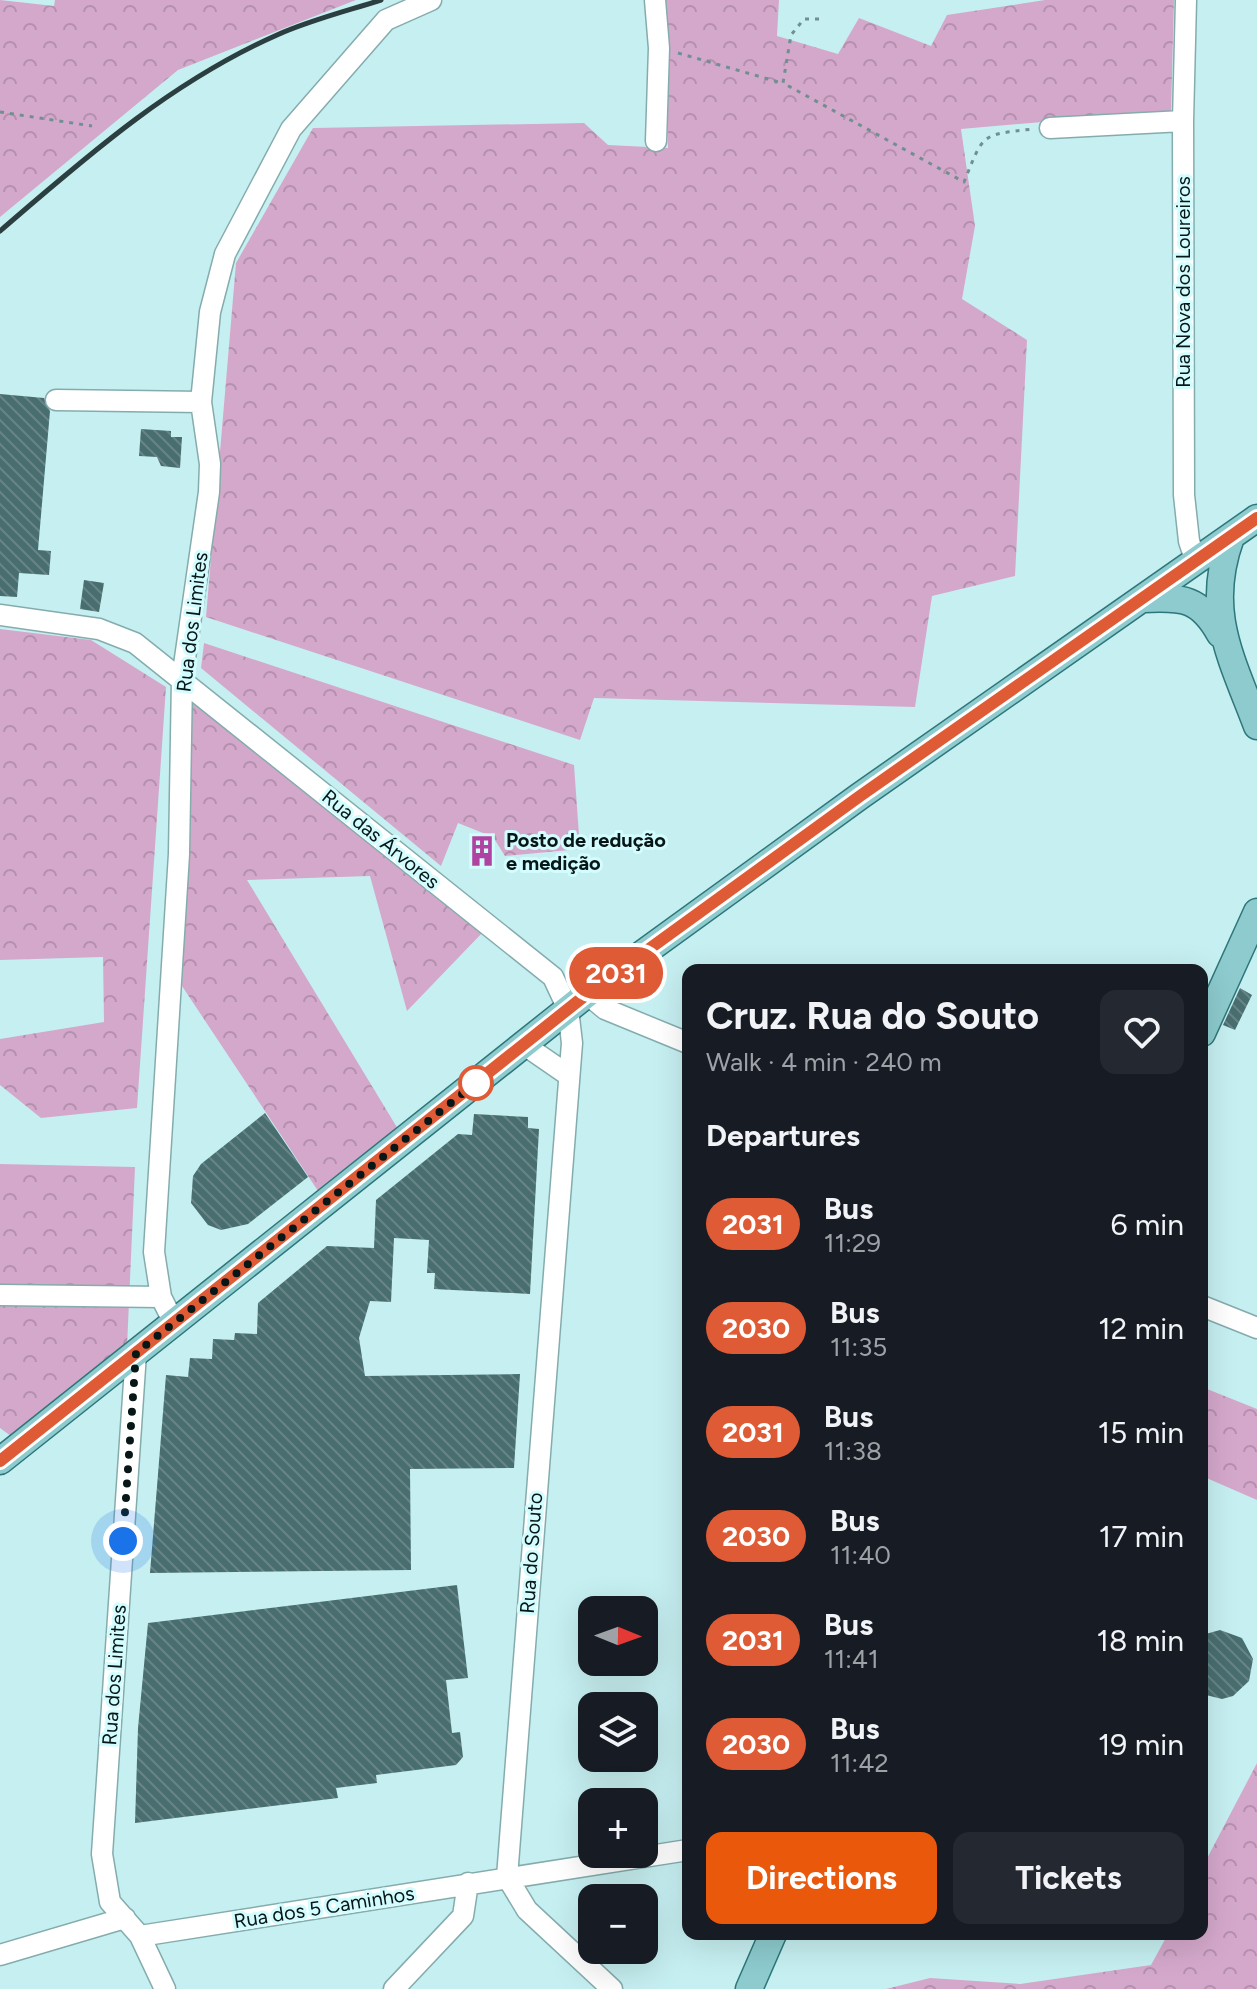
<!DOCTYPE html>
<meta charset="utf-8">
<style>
body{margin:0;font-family:Figtree,sans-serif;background:#242831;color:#f1f3f6;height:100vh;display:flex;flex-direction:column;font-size:30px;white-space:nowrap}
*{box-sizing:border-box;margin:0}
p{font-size:26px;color:#9ea1a6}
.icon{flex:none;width:44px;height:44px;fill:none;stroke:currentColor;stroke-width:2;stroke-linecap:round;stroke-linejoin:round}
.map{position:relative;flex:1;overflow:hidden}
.drawer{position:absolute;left:682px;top:964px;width:526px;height:976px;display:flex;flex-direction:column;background:#171b24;border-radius:16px;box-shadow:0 8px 32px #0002}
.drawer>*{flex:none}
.badge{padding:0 16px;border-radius:26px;font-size:28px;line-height:52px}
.needle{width:52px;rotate:91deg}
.fabs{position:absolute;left:578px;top:1596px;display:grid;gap:16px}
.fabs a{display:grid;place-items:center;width:80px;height:80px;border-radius:16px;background:#171b24;box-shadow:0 8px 32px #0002;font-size:40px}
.you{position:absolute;width:40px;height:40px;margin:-20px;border:6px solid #fff;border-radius:50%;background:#1a73e8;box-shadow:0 0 0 12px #1a73e833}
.map>.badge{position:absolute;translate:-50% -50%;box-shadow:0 0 0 4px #fff}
h2{padding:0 24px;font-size:30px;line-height:72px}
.round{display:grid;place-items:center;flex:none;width:84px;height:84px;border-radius:16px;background:#242831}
.headline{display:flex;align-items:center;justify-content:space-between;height:136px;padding:0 24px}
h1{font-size:38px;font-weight:700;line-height:60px}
.cta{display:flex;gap:16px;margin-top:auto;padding:16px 24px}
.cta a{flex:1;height:92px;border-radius:16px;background:#ea580c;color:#fff;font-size:32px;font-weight:700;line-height:92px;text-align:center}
.cta a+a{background:#242831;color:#f1f3f6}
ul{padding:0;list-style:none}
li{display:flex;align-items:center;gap:24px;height:104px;padding:0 24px}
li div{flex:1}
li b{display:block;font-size:30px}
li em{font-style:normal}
li .badge{min-width:88px;font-weight:700;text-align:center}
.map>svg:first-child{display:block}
</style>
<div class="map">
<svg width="1257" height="1989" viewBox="0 0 1257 1989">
<defs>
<pattern id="forest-crowns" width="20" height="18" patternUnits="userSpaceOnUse" patternTransform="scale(2)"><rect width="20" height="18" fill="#d4a8cb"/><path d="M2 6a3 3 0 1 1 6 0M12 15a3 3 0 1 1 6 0" fill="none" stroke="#b490ae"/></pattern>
<pattern id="building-back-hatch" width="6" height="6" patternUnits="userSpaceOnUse" patternTransform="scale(2)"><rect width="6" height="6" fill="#496e70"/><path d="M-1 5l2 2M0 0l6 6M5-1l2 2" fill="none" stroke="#698486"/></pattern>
</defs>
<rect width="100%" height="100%" fill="#c6eff1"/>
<!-- forest -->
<path fill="url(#forest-crowns)" d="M0,0l54,6 1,-6h301l-178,70 -178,147z
M665,0h114l-2,36 61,18 21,-36 72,28 16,-31 98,-15h129l-3,111 -210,18 14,97 -13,73 65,41 -12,236 -83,20 -17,111 -321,-9 -14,42 -374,-123 30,-354 77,-135 271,-5 24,22 60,3z
M0,629l91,11 75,47 -29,421 -96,10 -41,-33v-46l104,-17 -1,-65 -103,3z
M204,643l370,122 6,84 -75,7 -12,-19 -35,-14 -17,43 -240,-198z
M192,697l292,234 -77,80 -37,-135 -123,4 151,249 -78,65 -138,-208z
M0,1164l135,3 -8,180 -112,92 -15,-11z
M1202,1387l55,22v91l-55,-24z
M1257,1763v226h-371l44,-11 90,6 131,-19 17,-31h34v-66z"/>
<!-- building -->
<path fill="url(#building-back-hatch)" d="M0,394l44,4 6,13 -12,139 13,1 -2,24 -30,-2 -2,24 -17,-1z
M141,429l30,2v6h11l-2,31 -19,-2 -4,-9 -18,-1z
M84,580l20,3 -5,29 -19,-3z
M492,841l2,17 -22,3 -2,-18z
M1240,988l12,7 -17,35 -12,-5z
M265,1113l43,64 -60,47 -27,6 -13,-5 -17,-22 2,-27 8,-12z
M474,1114l54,3v11l11,1 -9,165 -96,-5 1,-16h-8l2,-33 -35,-2 -3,64 -21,-1 -11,37 6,38 155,-2 -6,94 -104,1 1,101 -261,3 16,-198 22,2 2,-19 22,1 1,-20 21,1 1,-7 22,1 1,-31 69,-57 47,2 2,-48 82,-66 14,1z
M457,1585l11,93 -22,2 6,53 8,-1 3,25 -7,8 -80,10 1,8 -41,5 2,10 -203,25 3,-95 10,-105z
M1220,1630l22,8 11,21 -4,22 -16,15 -11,3 -20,-5v-59z"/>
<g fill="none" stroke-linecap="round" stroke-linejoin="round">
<defs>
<path id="minor" d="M655,0l4,48 -3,93
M1186,0l-3,121 1,374 5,46 7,21
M1050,128l133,-7
M56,400l145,2
M0,615l99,14 36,14 418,334 15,32 4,34 -65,834 20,33 85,79
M587,994l18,15 83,34
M523,1044l45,31
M0,1295l161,2
M1202,1306l55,22
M175,1325l-14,-28 -7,-45 25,-398 3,-175 27,-187 1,-28 -9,-62 9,-90 15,-58 66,-125 95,-109 45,-20
M136,1353l-34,501 8,48 30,34 25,53
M140,1936l548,-86
M0,1955l125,-37
M394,1989l69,-73 5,-33"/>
<path id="major" d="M1231,537c-27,74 0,120 26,189
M1144,599c39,-2 56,-1 76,35
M1202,1033l55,-121
M0,1461l587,-467 273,-198 397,-278
M749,1989l24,-55"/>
</defs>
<!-- minor casing -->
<use href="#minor" stroke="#85acad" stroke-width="23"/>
<!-- major casing -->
<use href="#major" stroke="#2d7679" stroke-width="29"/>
<!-- path -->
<path stroke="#718f90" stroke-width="3" stroke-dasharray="4 6" stroke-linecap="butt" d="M819,19h-15l-13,16 -8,48 181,99c20,-49 16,-47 69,-53
M678,53l104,30
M0,112l92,14"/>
<!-- minor -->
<use href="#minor" stroke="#fff" stroke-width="20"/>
<!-- major -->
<use href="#major" stroke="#8dcbce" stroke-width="26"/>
<!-- rail -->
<path stroke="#2b3f41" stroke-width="5" d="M0,231c87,-75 171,-149 277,-196 33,-15 70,-24 104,-35"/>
</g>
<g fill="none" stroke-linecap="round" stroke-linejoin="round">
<defs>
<path id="line" d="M0,1461l587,-467 273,-198 397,-278"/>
</defs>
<!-- line casing -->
<use href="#line" stroke="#fff" stroke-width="18"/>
<!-- line -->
<use href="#line" stroke="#df5b35" stroke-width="12"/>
<!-- walk -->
<path stroke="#071617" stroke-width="8" stroke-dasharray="0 14.4" d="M123,1541l13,-188 340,-270"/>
</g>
<!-- icons -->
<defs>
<symbol id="building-bare" viewBox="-9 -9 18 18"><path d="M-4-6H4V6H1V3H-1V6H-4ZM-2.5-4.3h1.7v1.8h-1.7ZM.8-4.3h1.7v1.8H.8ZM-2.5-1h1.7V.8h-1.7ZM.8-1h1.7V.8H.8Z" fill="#b043a1" stroke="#d3fcfe" stroke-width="2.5" paint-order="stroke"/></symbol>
</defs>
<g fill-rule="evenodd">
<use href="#building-bare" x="460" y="829" width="44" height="44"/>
</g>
<!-- markers -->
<circle fill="#fff" stroke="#df5b35" stroke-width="4" cx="476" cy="1083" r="16"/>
<g text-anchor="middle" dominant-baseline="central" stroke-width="6" stroke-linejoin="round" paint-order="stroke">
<!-- street labels -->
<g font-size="20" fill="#071617" stroke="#d3fcfe">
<text transform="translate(1183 282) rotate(-90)">Rua Nova dos Loureiros</text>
<text transform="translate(192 622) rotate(-83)">Rua dos Limites</text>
<text transform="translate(381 839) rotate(39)">Rua das Árvores</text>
<text transform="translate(531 1553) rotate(-86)">Rua do Souto</text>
<text transform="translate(114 1675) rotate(-86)">Rua dos Limites</text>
<text transform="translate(324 1907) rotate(-9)">Rua dos 5 Caminhos</text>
</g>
<!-- poi labels -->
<g font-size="20" font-weight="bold" fill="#071617" stroke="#d3fcfe" text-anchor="start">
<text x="506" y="840">Posto de redução<tspan x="506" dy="23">e medição</tspan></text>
</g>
</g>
</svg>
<div class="fabs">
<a><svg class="needle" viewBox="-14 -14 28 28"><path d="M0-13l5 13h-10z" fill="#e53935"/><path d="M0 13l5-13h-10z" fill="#9ea1a6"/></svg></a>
<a><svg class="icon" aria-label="layers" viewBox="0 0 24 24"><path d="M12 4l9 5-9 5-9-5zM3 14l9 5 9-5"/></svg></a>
<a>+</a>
<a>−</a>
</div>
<div class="you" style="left:123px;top:1541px"></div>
<b class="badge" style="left:616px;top:973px;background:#df5b35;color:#fff">2031</b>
<section class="drawer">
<div class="headline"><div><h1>Cruz. Rua do Souto</h1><p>Walk · 4 min · 240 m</p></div><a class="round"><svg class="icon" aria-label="heart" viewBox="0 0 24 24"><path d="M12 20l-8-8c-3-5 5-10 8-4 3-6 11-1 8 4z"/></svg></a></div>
<h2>Departures</h2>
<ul>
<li><span class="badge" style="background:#df5b35;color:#fff">2031</span><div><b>Bus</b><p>11:29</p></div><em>6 min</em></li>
<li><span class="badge" style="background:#df5b35;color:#fff">2030</span><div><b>Bus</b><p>11:35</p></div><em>12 min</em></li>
<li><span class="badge" style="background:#df5b35;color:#fff">2031</span><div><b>Bus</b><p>11:38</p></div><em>15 min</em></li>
<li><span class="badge" style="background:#df5b35;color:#fff">2030</span><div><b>Bus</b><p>11:40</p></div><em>17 min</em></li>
<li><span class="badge" style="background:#df5b35;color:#fff">2031</span><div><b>Bus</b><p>11:41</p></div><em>18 min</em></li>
<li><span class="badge" style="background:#df5b35;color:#fff">2030</span><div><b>Bus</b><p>11:42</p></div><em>19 min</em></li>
</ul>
<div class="cta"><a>Directions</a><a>Tickets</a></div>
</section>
</div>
